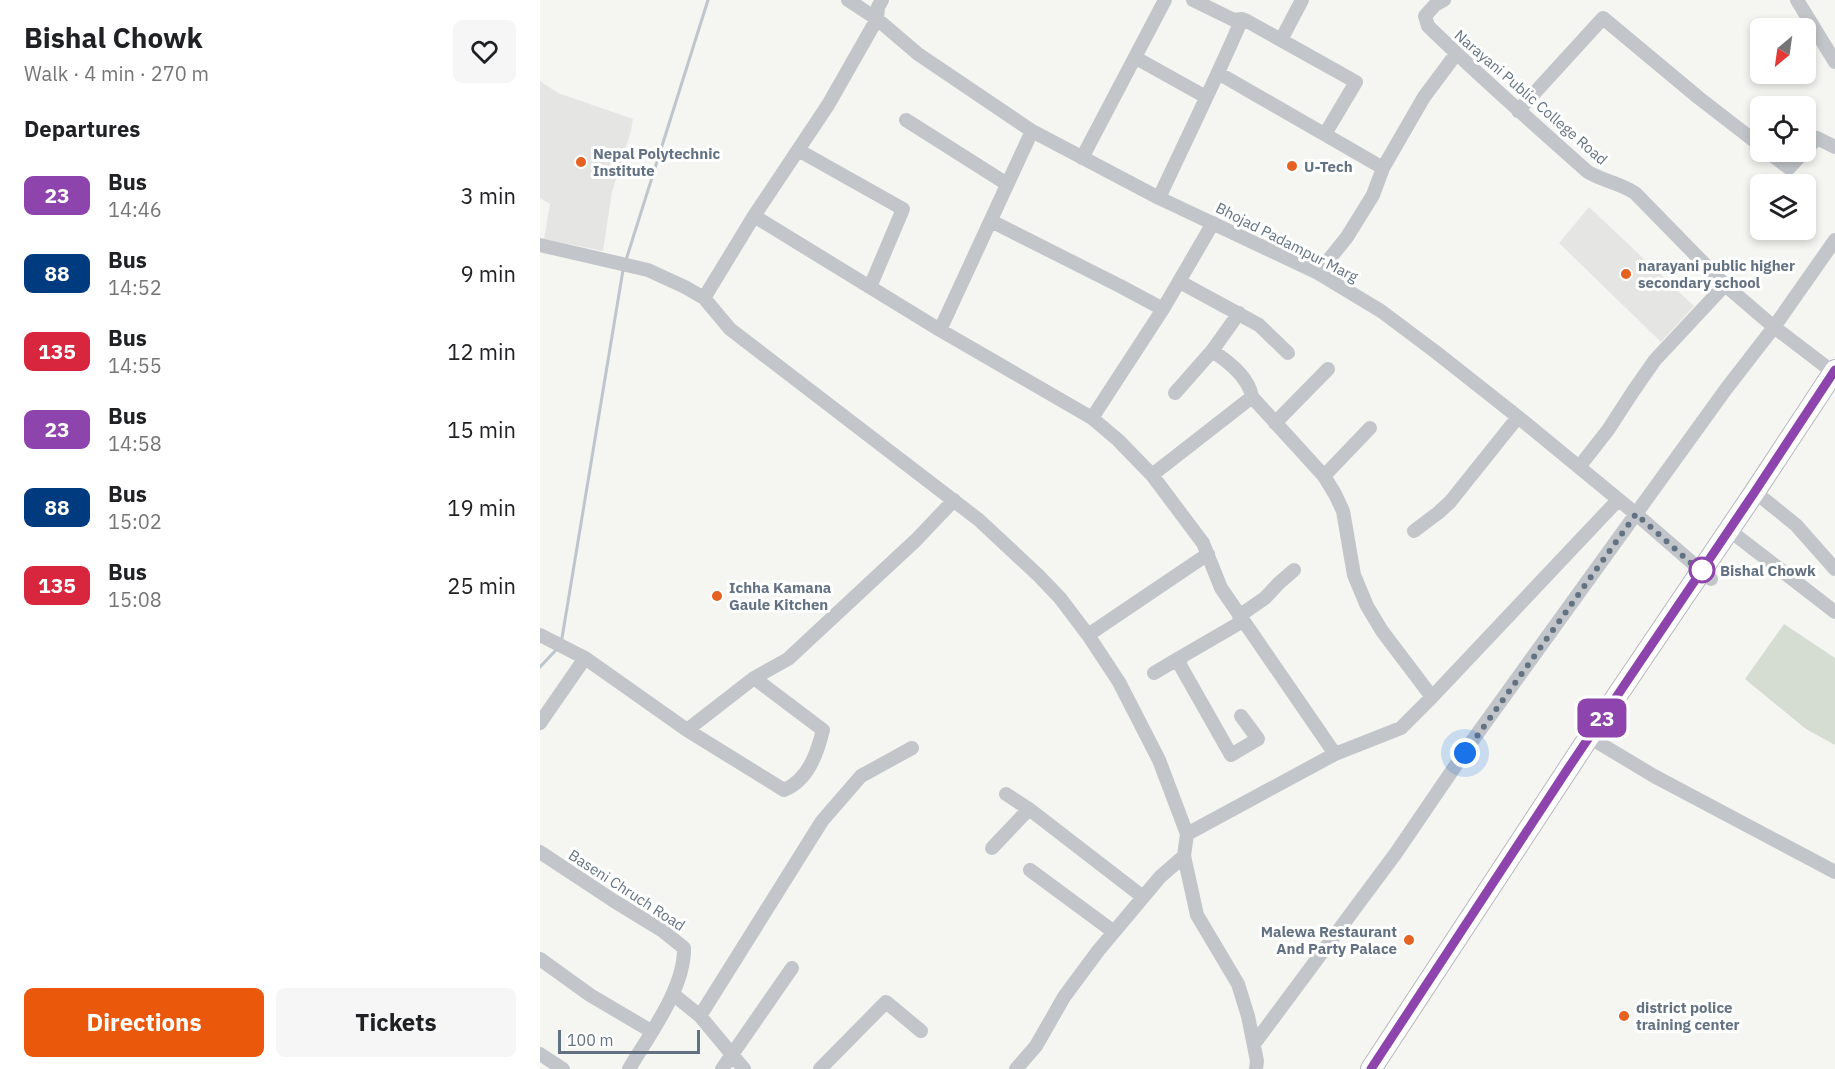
<!DOCTYPE html>
<meta charset="utf-8">
<style>
body{margin:0;font-family:"IBM Plex Sans",sans-serif;background:#f6f6f6;color:#202124;height:100vh;display:flex;flex-direction:column;font-size:22px;white-space:nowrap}
*{box-sizing:border-box;margin:0}
p{font-size:20px;color:#757577}
.icon{flex:none;width:33px;height:33px;fill:none;stroke:currentColor;stroke-width:2;stroke-linecap:round;stroke-linejoin:round}
.map{position:relative;flex:1;overflow:hidden}
.drawer{display:flex;flex-direction:column;background:#fff;width:540px}
.drawer>*{flex:none}
.badge{padding:0 12px;border-radius:9px;font-size:21px;line-height:39px}
.needle{width:39px;rotate:209deg}
.tools{position:absolute;left:1210px;top:18px;display:grid;gap:12px}
.tools a{display:grid;place-items:center;width:66px;height:66px;border-radius:9px;background:#fff;box-shadow:0 3px 9px #0003;font-size:30px}
.scale{position:absolute;left:18px;bottom:15px;width:142px;box-sizing:border-box;padding-left:6px;border:3px solid #637283;border-top:0;font-size:16px;line-height:21px;white-space:nowrap;color:#637283;-webkit-text-stroke:4px #fff;paint-order:stroke}
.you{position:absolute;width:30px;height:30px;margin:-15px;border:4px solid #fff;border-radius:50%;background:#1a73e8;box-shadow:0 0 0 9px #1a73e833}
.map>.badge{position:absolute;translate:-50% -50%;box-shadow:0 0 0 3px #fff}
h2{padding:0 24px;font-size:22px;line-height:54px}
.round{display:grid;place-items:center;flex:none;width:63px;height:63px;border-radius:9px;background:#f6f6f6}
.headline{display:flex;align-items:center;justify-content:space-between;height:102px;padding:0 24px}
h1{font-size:28px;font-weight:700;line-height:45px}
.button{display:flex;gap:12px;margin-top:auto;padding:12px 24px}
.button a{flex:1;height:69px;border-radius:9px;background:#ea580c;color:#fff;font-size:24px;font-weight:700;line-height:69px;text-align:center}
.button a+a{background:#f6f6f6;color:#202124}
ul{padding:0;list-style:none}
li{display:flex;align-items:center;gap:18px;height:78px;padding:0 24px}
li div{flex:1}
li b{display:block;font-size:22px}
li em{font-style:normal}
li .badge{min-width:66px;font-weight:700;text-align:center}
main{display:flex;flex:1;min-height:0}
.map>svg:first-child{display:block}
</style>
<main>
<section class="drawer">
<div class="headline"><div><h1>Bishal Chowk</h1><p>Walk · 4 min · 270 m</p></div><a class="round"><svg class="icon" aria-label="heart" viewBox="0 0 24 24"><path d="M12 20l-8-8c-3-5 5-10 8-4 3-6 11-1 8 4z"/></svg></a></div>
<h2>Departures</h2>
<ul>
<li><span class="badge" style="background:#8e44ad;color:#fff">23</span><div><b>Bus</b><p>14:46</p></div><em>3 min</em></li>
<li><span class="badge" style="background:#003b80;color:#fff">88</span><div><b>Bus</b><p>14:52</p></div><em>9 min</em></li>
<li><span class="badge" style="background:#d7263d;color:#fff">135</span><div><b>Bus</b><p>14:55</p></div><em>12 min</em></li>
<li><span class="badge" style="background:#8e44ad;color:#fff">23</span><div><b>Bus</b><p>14:58</p></div><em>15 min</em></li>
<li><span class="badge" style="background:#003b80;color:#fff">88</span><div><b>Bus</b><p>15:02</p></div><em>19 min</em></li>
<li><span class="badge" style="background:#d7263d;color:#fff">135</span><div><b>Bus</b><p>15:08</p></div><em>25 min</em></li>
</ul>
<div class="button"><a>Directions</a><a>Tickets</a></div>
</section>
<div class="map">
<svg width="1295" height="1069" viewBox="0 0 1295 1069">
<rect width="100%" height="100%" fill="#f5f5f1"/>
<!-- built -->
<path fill="#e5e6e4" d="M0,81l18,12 75,26 -2,12 -19,61 -9,59 -59,-12 6,-35 -10,-6z
M1049,207l105,99 -33,36 -102,-99z"/>
<!-- park -->
<path fill="#d5dcd2" d="M1244,624l51,34v87l-29,-16 -61,-50z"/>
<g fill="none" stroke-linecap="round" stroke-linejoin="round">
<!-- stream -->
<path stroke="#bdc6cd" stroke-width="3" d="M86,260l82,-260
M22,638l61,-368
M0,667l17,-18"/>
<defs>
<path id="highway" d="M831,1069l218,-332 165,-244 81,-123"/>
</defs>
<!-- highway casing -->
<use href="#highway" stroke="#b5b8bb" stroke-width="22"/>
<!-- minor -->
<path stroke="#c2c5c9" stroke-width="14" d="M308,0l29,19 41,35 114,77 127,67 159,75 63,38 56,42 81,64 118,97 75,65
M653,0l41,20 8,-1 5,2 109,61 -31,52
M904,0l-9,5 -10,11 3,10c51,50 106,98 160,146 15,9 32,11 47,21l90,92 49,42 59,45
M1257,0l38,62
M741,40l21,-40
M596,58l70,39
M678,73l165,95
M978,111l85,-93 96,80 62,48
M366,120l101,64
M258,150l105,59 -33,78
M1266,150l11,-12 18,9
M1228,152l21,16 15,-16
M542,158l83,-158
M619,198c28,-60 57,-119 83,-179
M214,216l186,114 152,88 26,22 34,35 51,68 18,45 114,166
M451,221l129,65 43,23
M0,245l108,25 37,17 19,11 26,31 249,191 60,56 21,22 28,37 31,47 40,78 28,74 -3,22 13,59 41,69 10,32 9,45 -1,8
M778,273l29,-36 26,-42 10,-27 41,-71 32,-43
M640,282l79,43 29,28
M164,298l50,-82 74,-111 49,-86 1,-12 4,-7
M400,330l92,-199
M672,351c16,10 37,27 40,46
M635,393l37,-42 27,-38
M552,418l71,-109 50,-86
M735,423l53,-54
M1039,467l29,-37 26,-40 21,-30 70,-75
M612,475l100,-78 72,79 11,18 8,17 11,64 13,31 15,25 50,66
M784,476l46,-48
M1225,500l31,25 39,44
M1189,530l106,82
M874,531l24,-18 12,-11 68,-85
M699,616l26,-18 14,-15 15,-13
M0,635l45,23 102,72 67,-52 34,-19 128,-119 38,-40
M548,635l120,-81
M614,673l27,-16
M701,716l17,23 -27,16 -51,-90 1,-8 62,-36
M0,723l45,-65
M147,730l97,60c24,-10 33,-36 39,-60l-69,-52
M1049,737l65,39 181,96
M466,794l23,15
M647,834l148,-80 66,-26 31,-31 186,-197
M452,848l37,-39 114,88
M0,852l74,49 49,30 21,17c1,40 -35,87 -55,121
M490,870l84,62
M0,959l50,36 61,36
M134,995l26,21 44,53
M160,1016l122,-195 39,-45 51,-28
M714,1044l142,-191 79,-116 251,-348 48,-62 61,-87
M0,1054l23,15
M182,1069l70,-101
M280,1069l66,-67 35,29
M476,1069l20,-23 28,-49 34,-46 62,-74 24,-21"/>
<!-- highway -->
<use href="#highway" stroke="#fff" stroke-width="20"/>
</g>
<g fill="none" stroke-linecap="round" stroke-linejoin="round">
<defs>
<path id="line" d="M831,1069l196,-299 187,-277 81,-123"/>
</defs>
<!-- line casing -->
<use href="#line" stroke="#fff" stroke-width="14"/>
<!-- line -->
<use href="#line" stroke="#8e44ad" stroke-width="9"/>
<!-- walk -->
<path stroke="#637283" stroke-width="6" stroke-dasharray="0 10.8" d="M925,753l171,-239 65,58 1,-2"/>
</g>
<!-- markers -->
<g fill="#e56221" stroke="#fff" stroke-width="2">
<circle cx="41" cy="162" r="6"/>
<circle cx="752" cy="166" r="6"/>
<circle cx="1086" cy="274" r="6"/>
<circle cx="177" cy="596" r="6"/>
<circle cx="869" cy="940" r="6"/>
<circle cx="1084" cy="1016" r="6"/>
</g>
<circle fill="#fff" stroke="#8e44ad" stroke-width="3" cx="1162" cy="570" r="12"/>
<g text-anchor="middle" dominant-baseline="central" stroke-width="6" stroke-linejoin="round" paint-order="stroke">
<!-- street labels -->
<g font-size="15" fill="#637283" stroke="#fff">
<text transform="translate(991 97) rotate(41)">Narayani Public College Road</text>
<text transform="translate(747 242) rotate(27)">Bhojad Padampur Marg</text>
<text transform="translate(87 890) rotate(33)">Baseni Chruch Road</text>
</g>
<!-- poi labels -->
<g font-size="15" font-weight="bold" fill="#637283" stroke="#fff" text-anchor="start">
<text x="53" y="153">Nepal Polytechnic<tspan x="53" dy="17">Institute</tspan></text>
<text x="764" y="166">U-Tech</text>
<text x="1098" y="265">narayani public higher<tspan x="1098" dy="17">secondary school</tspan></text>
<text x="189" y="587">Ichha Kamana<tspan x="189" dy="17">Gaule Kitchen</tspan></text>
<text x="857" y="931" text-anchor="end">Malewa Restaurant<tspan x="857" dy="17">And Party Palace</tspan></text>
<text x="1096" y="1007">district police<tspan x="1096" dy="17">training center</tspan></text>
</g>
<!-- stop labels -->
<g font-size="15" font-weight="bold" fill="#637283" stroke="#fff" text-anchor="start">
<text x="1180" y="570">Bishal Chowk</text>
</g>
</g>
</svg>
<div class="tools">
<a><svg class="needle" viewBox="-14 -14 28 28"><path d="M0-13l5 13h-10z" fill="#e53935"/><path d="M0 13l5-13h-10z" fill="#757577"/></svg></a>
<a><svg class="icon" aria-label="locate" viewBox="0 0 24 24"><circle cx="12" cy="12" r="6"/><path d="M12 2v4M12 18v4M2 12h4M18 12h4"/></svg></a>
<a><svg class="icon" aria-label="layers" viewBox="0 0 24 24"><path d="M12 4l9 5-9 5-9-5zM3 14l9 5 9-5"/></svg></a>
</div>
<div class="scale">100 m</div>
<div class="you" style="left:925px;top:753px"></div>
<b class="badge" style="left:1062px;top:718px;background:#8e44ad;color:#fff">23</b>
</div>
</main>
